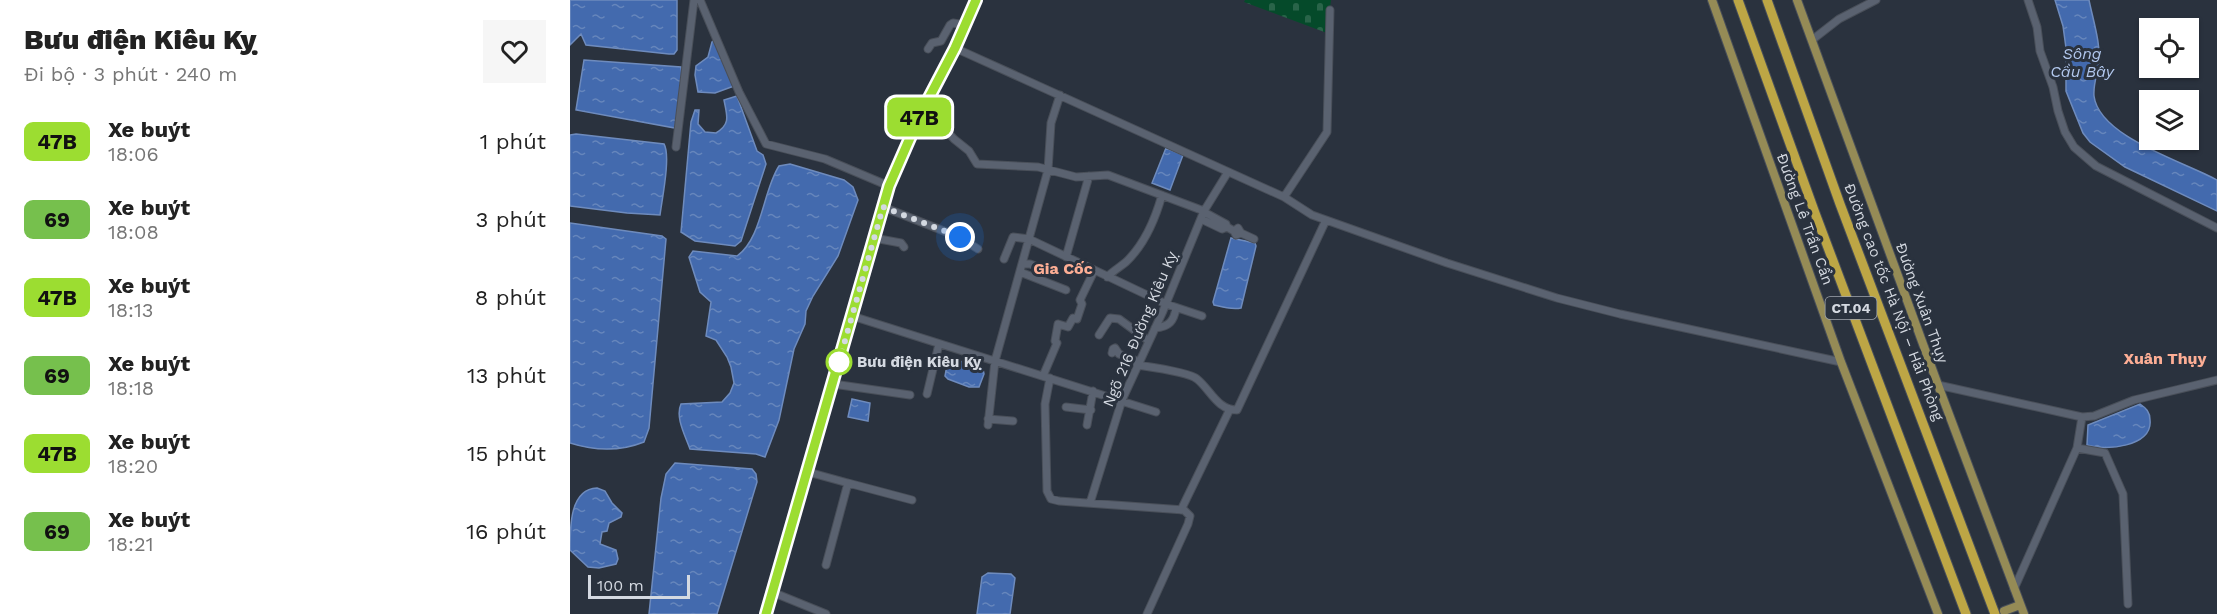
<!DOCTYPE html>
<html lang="vi">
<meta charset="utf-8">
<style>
body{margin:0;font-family:"Work Sans",sans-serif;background:#f6f6f6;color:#222;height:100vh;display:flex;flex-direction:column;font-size:22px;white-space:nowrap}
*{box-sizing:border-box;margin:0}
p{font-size:20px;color:#767676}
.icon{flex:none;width:33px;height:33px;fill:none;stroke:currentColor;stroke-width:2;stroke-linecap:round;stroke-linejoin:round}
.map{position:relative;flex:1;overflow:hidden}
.sheet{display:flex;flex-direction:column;background:#fff;width:570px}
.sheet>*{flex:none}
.badge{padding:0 12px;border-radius:9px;font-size:21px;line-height:39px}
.buttons{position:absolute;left:1569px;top:18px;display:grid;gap:12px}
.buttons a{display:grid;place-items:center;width:60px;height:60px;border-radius:0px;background:#fff;box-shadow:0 2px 4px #0004;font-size:30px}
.scale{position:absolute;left:18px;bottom:15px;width:102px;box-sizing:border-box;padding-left:6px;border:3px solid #d4d9e1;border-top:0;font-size:16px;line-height:21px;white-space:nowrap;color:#d4d9e1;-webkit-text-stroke:4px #2a323e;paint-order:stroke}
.you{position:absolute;width:30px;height:30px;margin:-15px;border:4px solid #fff;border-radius:50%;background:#1a73e8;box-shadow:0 0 0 9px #1a73e833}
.map>.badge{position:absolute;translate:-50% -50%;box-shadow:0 0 0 3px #fff}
.round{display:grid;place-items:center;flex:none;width:63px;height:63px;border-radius:0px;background:#f6f6f6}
.headline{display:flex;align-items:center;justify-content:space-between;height:102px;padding:0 24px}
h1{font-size:28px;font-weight:800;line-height:45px}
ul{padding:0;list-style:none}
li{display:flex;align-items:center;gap:18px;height:78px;padding:0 24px}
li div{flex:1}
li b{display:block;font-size:22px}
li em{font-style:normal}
li .badge{min-width:66px;font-weight:700;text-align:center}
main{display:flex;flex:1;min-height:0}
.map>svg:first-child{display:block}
</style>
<main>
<section class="sheet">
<div class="headline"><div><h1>Bưu điện Kiêu Kỵ</h1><p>Đi bộ · 3 phút · 240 m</p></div><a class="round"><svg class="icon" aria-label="heart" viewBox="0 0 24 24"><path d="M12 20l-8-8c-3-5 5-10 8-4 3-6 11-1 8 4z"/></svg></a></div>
<ul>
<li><span class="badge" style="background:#9cdd31;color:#111">47B</span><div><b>Xe buýt</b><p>18:06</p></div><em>1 phút</em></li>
<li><span class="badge" style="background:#76c04d;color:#111">69</span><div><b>Xe buýt</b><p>18:08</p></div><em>3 phút</em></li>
<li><span class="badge" style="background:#9cdd31;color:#111">47B</span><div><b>Xe buýt</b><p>18:13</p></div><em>8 phút</em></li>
<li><span class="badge" style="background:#76c04d;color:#111">69</span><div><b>Xe buýt</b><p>18:18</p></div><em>13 phút</em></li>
<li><span class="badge" style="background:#9cdd31;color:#111">47B</span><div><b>Xe buýt</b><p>18:20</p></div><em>15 phút</em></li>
<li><span class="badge" style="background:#76c04d;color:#111">69</span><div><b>Xe buýt</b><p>18:21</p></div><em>16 phút</em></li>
</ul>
</section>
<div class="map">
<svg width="1647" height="614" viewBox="0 0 1647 614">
<defs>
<pattern id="cemetery-stones" width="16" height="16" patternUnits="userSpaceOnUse" patternTransform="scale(1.5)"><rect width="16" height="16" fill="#054a2a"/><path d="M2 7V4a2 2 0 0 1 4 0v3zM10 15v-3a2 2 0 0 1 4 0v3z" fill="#296449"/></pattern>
<pattern id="water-ripples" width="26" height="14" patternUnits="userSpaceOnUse" patternTransform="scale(1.5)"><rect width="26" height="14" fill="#436aae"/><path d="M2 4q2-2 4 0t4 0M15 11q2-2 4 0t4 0" fill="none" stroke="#6686bc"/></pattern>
</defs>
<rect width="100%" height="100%" fill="#2a323e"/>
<!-- cemetery -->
<path fill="url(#cemetery-stones)" d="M675,0h86l-4,33 -83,-31z"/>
<!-- water -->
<path fill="url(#water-ripples)" stroke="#6e8bbd" stroke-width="1.5" d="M0,0h107v50l-3,4h-5l-83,-9 -5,-11 -11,11z
M1485,0h34c4,20 12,44 10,64 -2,11 -6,21 -5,32 5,41 91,66 123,84v31l-92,-44 -35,-25 -7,-9 -17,-42v-43l-3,-22z
M145,40l19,46 -19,7 -17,-1 -3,-17 1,-9 12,-9 4,-15z
M14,60l97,7 1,8 -7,53 -99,-18z
M167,96l20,55 6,4 3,9 -25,77 -6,5 -40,-5 -14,-9 10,-110 4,-12h4l-1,14 7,8 11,1c15,-9 11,-17 8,-33z
M6,134l88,10c7,12 -2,55 -4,71l-33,-2 -57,-7v-71z
M596,148l17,7 -13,35 -18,-7z
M220,164l54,16 9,7 5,13 -20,56 -25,40 -7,15 -1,13 -11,25 -15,71 -14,37 -9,-3 -66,-5c-5,-14 -15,-32 -9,-45l41,-2 8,-9 4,-10 -3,-16 -4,-10 -11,-17 -10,-4 5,-34 -11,-10 -11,-35 4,-6 44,5c25,-17 26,-66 42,-90z
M0,223l92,13 4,3 -17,189 -5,14c-25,10 -49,9 -74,1z
M661,238l24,5 1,3 -15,62c-9,2 -19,-1 -27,-3l-1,-3z
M381,358l32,11 1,5 -5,13h-10l-21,-8 -3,-3 3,-16z
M282,399l18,4 -2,18 -20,-4z
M1570,404c6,4 10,8 10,16 3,27 -45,31 -63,25l1,-20z
M105,463l77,6 4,5 1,8 -40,132h-68l12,-116 5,-24z
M27,488l8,3 7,12 10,10 -1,4 -12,6 -2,8 -5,1 -2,12 16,6 2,9 -2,5 -17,4 -11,-1 -18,-17c0,-24 0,-61 27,-62z
M418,573l23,1 4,4 -5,36h-33l5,-37z"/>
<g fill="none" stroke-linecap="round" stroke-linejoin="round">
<defs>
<path id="minor" d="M130,0l39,92 27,52 59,15 64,27
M1458,0l9,27 3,24 13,36 5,24 7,21 9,15 22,19 121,62
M1242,40l27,-21 37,-19
M385,48l329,149 28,18 135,48 110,35 63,16 221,48
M358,49l4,-6 9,-2 9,-16 3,-2 12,2
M350,115l22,11 12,13 15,12 8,13 61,3 38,10 32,-2 96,36
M106,147l18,-147
M714,197l43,-65 3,-122
M313,207l76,30 19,12
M634,212l22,12 1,3 7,4 2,4 5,-2 -3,-5 -4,3
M631,219l21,10 5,-2
M671,233l13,6
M304,238l27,5 3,4
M496,257l23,-81
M434,259l9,-22 16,2 137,65 36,12
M452,264h8l8,3
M450,272l46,18
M537,277c6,-6 13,-10 19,-15 19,-18 29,-42 36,-67
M282,316l304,96
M585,328c14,-1 19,-7 21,-20
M529,335l11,-17 9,1 30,22
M542,353l1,-4 2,-1 4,6 20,8
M567,365c13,2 52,7 60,14 13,10 20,31 40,31l89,-190
M473,376l14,-33 -2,-2 3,-17 10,3 5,-9 4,1 5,-15 -2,-4 14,-29
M480,378l-5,26 2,87 4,8 8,2 125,9 6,6 -2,8 -41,90
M263,384l77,11
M1368,385l144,32
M357,394l12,-50
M496,407l25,3
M418,419l25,2
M418,425l7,-64 53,-191 3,-47 9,-28
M517,425l6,-34
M1507,448l28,5 18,41 5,110
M238,472l40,11 -22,82
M278,483l64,17
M520,503l32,-103 41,-89 41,-100 24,-39
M611,510l49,-101
M1444,589l63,-141 5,-31 12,-1 40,-16 83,-20
M202,592l54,22"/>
<path id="major" d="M1142,0l129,362 97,252
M1227,0l141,385 86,229
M1434,611l16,-6
M196,614l123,-428 31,-71 35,-67 21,-48"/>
<path id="highway" d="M1168,0l77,213 151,401
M1197,0l73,204 155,410"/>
</defs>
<!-- minor casing -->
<use href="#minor" stroke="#494f59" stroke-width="9"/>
<!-- major casing -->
<use href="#major" stroke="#494f59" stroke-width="10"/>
<!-- highway casing -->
<use href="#highway" stroke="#494f59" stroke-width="11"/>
<!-- minor -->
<use href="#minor" stroke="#5a6270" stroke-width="7"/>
<!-- major -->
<use href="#major" stroke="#958b56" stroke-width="8"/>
<!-- highway -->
<use href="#highway" stroke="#bda645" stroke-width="9"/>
</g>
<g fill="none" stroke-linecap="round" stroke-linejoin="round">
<defs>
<path id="line" d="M196,614l123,-428 31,-71 35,-67 21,-48"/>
</defs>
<!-- line casing -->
<use href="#line" stroke="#fff" stroke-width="14"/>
<!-- line -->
<use href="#line" stroke="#9cdd31" stroke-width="9"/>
<!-- walk -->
<path stroke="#d4d9e1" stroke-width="6" stroke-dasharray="0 10.8" d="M269,362l44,-155 77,30"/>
</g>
<!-- markers -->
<circle fill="#fff" stroke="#9cdd31" stroke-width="3" cx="269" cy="362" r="12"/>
<g text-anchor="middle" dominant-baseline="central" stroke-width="6" stroke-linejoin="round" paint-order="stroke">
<!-- shield labels -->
<rect fill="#2a323e" stroke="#a1a7b0" stroke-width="1.5" x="1255.5" y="297" width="51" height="22" rx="4.5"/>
<g font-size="14" font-weight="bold" fill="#d4d9e1">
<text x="1281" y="308">CT.04</text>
</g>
<!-- street labels -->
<g font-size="15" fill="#d4d9e1" stroke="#2a323e">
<text transform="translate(1235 219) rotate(70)">Đường Lê Trần Cẩn</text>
<text transform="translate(1324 302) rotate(69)">Đường cao tốc Hà Nội – Hải Phòng</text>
<text transform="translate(1352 303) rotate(70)">Đường Xuân Thụy</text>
<text transform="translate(570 329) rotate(-67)">Ngõ 216 Đường Kiêu Kỵ</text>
</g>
<!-- stop labels -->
<g font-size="15" font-weight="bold" fill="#d4d9e1" stroke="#2a323e" text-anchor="start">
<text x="287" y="362">Bưu điện Kiêu Kỵ</text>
</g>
<!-- water labels -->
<g font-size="16" font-style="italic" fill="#b2c8ee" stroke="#2a323e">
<text x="1512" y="53">Sông<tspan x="1512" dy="18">Cầu Bây</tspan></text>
</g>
<!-- neighbourhood labels -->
<g font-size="16" font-weight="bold" fill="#fdae95" stroke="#2a323e">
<text x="493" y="268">Gia Cốc</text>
<text x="1595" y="358">Xuân Thụy</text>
</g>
</g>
</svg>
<div class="buttons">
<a><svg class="icon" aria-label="locate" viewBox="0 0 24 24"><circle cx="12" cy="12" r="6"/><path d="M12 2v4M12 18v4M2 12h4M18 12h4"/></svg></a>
<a><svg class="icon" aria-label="layers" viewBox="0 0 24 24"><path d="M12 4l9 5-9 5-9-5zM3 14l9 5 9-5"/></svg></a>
</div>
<div class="scale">100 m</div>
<div class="you" style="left:390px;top:237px"></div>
<b class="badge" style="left:349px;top:117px;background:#9cdd31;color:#111">47B</b>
</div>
</main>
